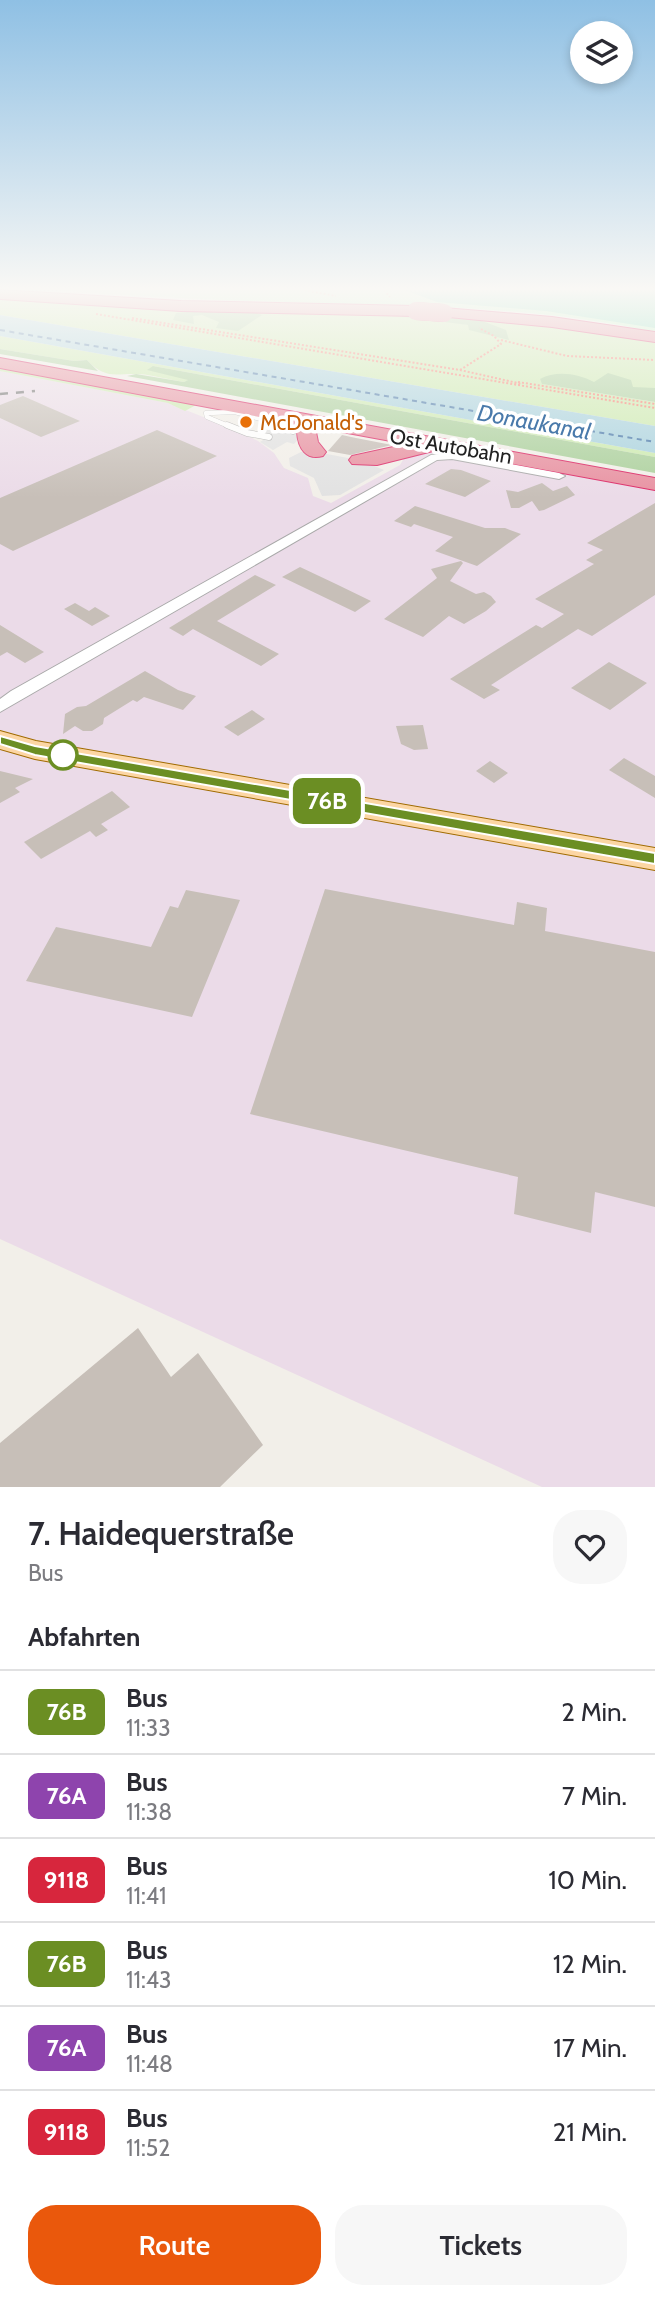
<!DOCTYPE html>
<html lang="de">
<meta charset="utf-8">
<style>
body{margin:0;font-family:Cabin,sans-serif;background:#f7f7f7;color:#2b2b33;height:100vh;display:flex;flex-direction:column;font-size:26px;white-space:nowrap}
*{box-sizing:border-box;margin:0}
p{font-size:23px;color:#7c7c81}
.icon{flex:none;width:38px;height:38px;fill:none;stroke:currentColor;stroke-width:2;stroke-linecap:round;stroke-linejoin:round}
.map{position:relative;height:1487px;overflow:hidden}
.side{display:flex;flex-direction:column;background:#fff;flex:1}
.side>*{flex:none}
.badge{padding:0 14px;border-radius:10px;font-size:24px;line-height:46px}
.controls{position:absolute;left:570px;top:21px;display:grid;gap:14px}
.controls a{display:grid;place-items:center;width:63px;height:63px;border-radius:50%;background:#fff;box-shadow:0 4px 10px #0003;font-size:35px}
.map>.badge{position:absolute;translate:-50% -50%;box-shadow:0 0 0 4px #fff}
h2{padding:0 28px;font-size:26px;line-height:63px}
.round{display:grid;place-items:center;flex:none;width:74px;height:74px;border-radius:28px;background:#f7f7f7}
.overview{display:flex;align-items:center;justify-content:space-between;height:119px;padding:0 28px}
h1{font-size:33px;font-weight:600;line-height:52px}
.primary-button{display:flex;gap:14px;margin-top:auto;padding:14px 28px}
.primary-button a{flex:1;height:80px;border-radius:28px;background:#ea580c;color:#fff;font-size:28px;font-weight:600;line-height:80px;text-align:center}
.primary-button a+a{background:#f7f7f7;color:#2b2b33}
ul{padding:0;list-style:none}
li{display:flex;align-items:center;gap:21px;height:84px;padding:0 28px;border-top:2px solid #e1e1e2}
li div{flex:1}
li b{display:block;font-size:26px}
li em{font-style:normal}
li .badge{min-width:77px;font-weight:700;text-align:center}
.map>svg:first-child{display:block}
</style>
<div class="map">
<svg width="655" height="1487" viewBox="0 0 655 1487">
<rect width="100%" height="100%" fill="#f2efe9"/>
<!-- industrial -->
<path fill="#ebdbe8" d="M0,371l168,32 68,27 22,11 16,12 10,15 24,10 5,18 18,7 69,-38 7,-12 27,-4 221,41v997h-113l-542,-248z"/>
<!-- grass -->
<path fill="#cdebb0" d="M0,297l408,16 60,12 1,-9 186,24v48l-11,1 -104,-10 3,5 112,18v24l-655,-111z
M0,336l655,117v4l-502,-91 36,14 -5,2c-15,-2 -30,-7 -45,-8 -24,-1 -33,6 -52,-14l-13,1 -74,-12z
M0,368l196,37 -11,6 -17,-8 -168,-32z"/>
<!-- forest -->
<path fill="#add19e" d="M198,311h52l12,4 -24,16 -22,-3 3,-6 -17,-7 -9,1 1,8 -21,-4 3,-7z
M408,313l61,3 37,14 3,10 -40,-10 -1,-5 -70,-9z
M0,349l74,12 13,-1 11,11 -98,-17z
M153,366l502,91v16l-528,-97 9,-2 48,8 4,-2 -41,-10z
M608,373l23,7 2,7 22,1v14l-113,-18 -2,-5c17,-9 38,-5 54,3z"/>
<!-- park -->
<path fill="#c8facc" d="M55,290h503l97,26v16c-110,-24 -222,-26 -334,-29 -89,-2 -178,-6 -266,-13z"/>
<!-- pitch -->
<path fill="#88e0be" d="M404,290h251v38l-109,-17 -109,-9z"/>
<!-- parking -->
<path fill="#e2e2e2" d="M270,423l29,7 -3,5 5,1 -7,8 -7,-2 -14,8 -13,-8 11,-7 -10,-4z
M301,452h15l43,8 25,10 -44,25 -18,1 -8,-18 -24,-12 -1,-8z"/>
<!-- water -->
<path fill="#aad3df" d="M0,315l655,111v27l-655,-117z"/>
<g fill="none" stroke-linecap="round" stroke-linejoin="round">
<!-- ferry -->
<path stroke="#4a7aab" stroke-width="2" stroke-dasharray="5 4.5" stroke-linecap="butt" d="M0,330l655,112"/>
</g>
<!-- building -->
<path fill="#c7bfb8" d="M23,396l57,25 -39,16 -41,-19v-13z
M157,430l60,26 -204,95 -13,-7v-46z
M342,435l14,3 36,7 -42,10 -22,-4z
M451,469l10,1 30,11 -26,16 -40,-13z
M542,483l11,8 14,-5 8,9 -31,15 -5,1 -7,-10 -13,7h-8l-5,-18 12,2z
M655,503v92l-63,41 -14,-7 -87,56 9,5 -16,9 -34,-20 86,-54 6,3 22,-14 -29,-15 59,-35 -8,-4 17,-10 -16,-7z
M415,506l70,22h20l16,6 -44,32 -42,-15 18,-14 -39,-13 -3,3 -17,-6z
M461,561l2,2 -13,18 26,13 8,-2 7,4 5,6 -10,9 -22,13 -15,-8 -26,21 -39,-18 53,-41 -6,-9z
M300,567l36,17 35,17 -16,11 -73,-35z
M255,575l21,10 -59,36 62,33 -18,12 -68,-37 -10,7 -14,-8z
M75,603l14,8 6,-4 15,9 -18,10 -28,-17z
M0,625l44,27 -19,11 -18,-11 -7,4z
M609,662l38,21 -37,27 -39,-22z
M145,671l33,19 18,6 -13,14 -39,-13 -7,5 -4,-2 -29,18 -1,6 -11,7h-9l-8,-5 -12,8 2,-20 12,-7 9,-1z
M252,710l13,9 -27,17 -14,-9z
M423,725l5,24 -14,1 -13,-6 -5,-18z
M624,758l31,18v22l-46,-28z
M490,761l18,12 -14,10 -18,-12z
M0,771l33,8 -18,9 5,4 -20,11z
M112,791l18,16 -29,17 7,6 -12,7 -6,-6 -49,28 -17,-17z
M325,889l189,36 3,-23 30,6 -2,23 110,21v255l-60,-15 -4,41 -77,-19 4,-37 -268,-63z
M186,890l54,10 -48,117 -166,-36 30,-54 95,20 19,-41 8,2z
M138,1328l33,49 27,-24 65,92 -43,42h-220v-44z"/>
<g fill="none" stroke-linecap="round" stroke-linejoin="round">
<defs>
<path id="service-far1" d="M231,427l-24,-10 -1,-4 29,-1 56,15"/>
<path id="service" d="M227,425l20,8 22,4
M286,425l6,2 1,4"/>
<path id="minor" d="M452,453l107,20 6,3 -6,3 -107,-20 -15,1 -437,252v-13l11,-8 420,-236z"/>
<path id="primary" d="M0,731l36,10 619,107v22l-620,-111 -35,-10z"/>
<path id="motorway" d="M0,290l181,11 235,5 8,5 -8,5 -235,-5 -181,-12z
M444,308l108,9 103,15v10l-103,-15 -114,-11 -2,-3z
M0,358l655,120v12l-218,-40 -60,15 -25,-1 -3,-4 3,-4 55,-12 -92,-17 3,15 8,10 -3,4c-17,5 -25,-8 -26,-24l-16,-11 -281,-53z"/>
</defs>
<!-- service-far1 casing -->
<use href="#service-far1" stroke="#a9a9a9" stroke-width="5"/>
<!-- service casing -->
<use href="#service" stroke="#a9a9a9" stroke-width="7"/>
<!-- minor casing -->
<use href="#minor" stroke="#a9a9a9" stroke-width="2"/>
<!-- primary casing -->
<use href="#primary" stroke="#a06b00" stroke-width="2"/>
<!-- motorway casing -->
<use href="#motorway" stroke="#dc2a67" stroke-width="2"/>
<!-- path -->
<path stroke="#fa8072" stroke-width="2" stroke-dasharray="2 2" stroke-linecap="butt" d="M304,290l32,6
M384,290l6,7
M96,314l559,94
M132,318l328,52 62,14
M501,340l66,16 88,4
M460,370l41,-26 -7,-8 -15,-8
M518,382l137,22"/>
<!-- service-far1 -->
<use href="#service-far1" stroke="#fff" stroke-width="4.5"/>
<!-- service -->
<use href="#service" stroke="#fff" stroke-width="6"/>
<!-- minor -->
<use href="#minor" fill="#fff" fill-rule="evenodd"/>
<!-- primary -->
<use href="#primary" fill="#fcd6a4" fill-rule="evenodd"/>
<!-- motorway -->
<use href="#motorway" fill="#e892a2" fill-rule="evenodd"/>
<!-- rail -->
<path stroke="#707070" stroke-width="2.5" stroke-dasharray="8 8" stroke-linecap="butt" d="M0,394l35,-3"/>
<defs>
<path id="motorway-bridge" d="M416,311l28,2"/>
</defs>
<!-- motorway-bridge casing -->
<use href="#motorway-bridge" stroke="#dc2a67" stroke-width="18" stroke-linecap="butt"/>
<!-- motorway-bridge -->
<use href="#motorway-bridge" stroke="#e892a2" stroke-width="18"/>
</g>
<!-- sky -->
<linearGradient id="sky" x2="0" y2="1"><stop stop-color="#8fc0e4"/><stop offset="0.58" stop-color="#f9f8f5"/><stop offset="1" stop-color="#f9f8f5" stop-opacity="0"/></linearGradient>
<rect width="655" height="498" fill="url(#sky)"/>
<!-- line -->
<path fill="#6b8e23" stroke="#fff" stroke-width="2" d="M0,736l35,10 620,107v11l-620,-109 -35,-11z"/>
<!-- markers -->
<circle fill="#e8710a" stroke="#fff" stroke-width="2.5" cx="246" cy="422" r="7"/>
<circle fill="#fff" stroke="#6b8e23" stroke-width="3.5" cx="63" cy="755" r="14"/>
<g text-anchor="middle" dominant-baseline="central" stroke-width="7" stroke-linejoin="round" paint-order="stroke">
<!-- far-food labels -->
<g font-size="21" fill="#c56008" stroke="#fff" text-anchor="start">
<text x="260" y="422">McDonald's</text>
</g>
<!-- far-street labels -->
<g font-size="21" fill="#222" stroke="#fff">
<text transform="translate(451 446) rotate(10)">Ost Autobahn</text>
</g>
<!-- far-water labels -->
<g font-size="23" font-style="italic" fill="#4a7aab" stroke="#fff">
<text transform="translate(534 422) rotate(10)">Donaukanal</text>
</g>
</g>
</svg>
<div class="controls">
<a><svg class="icon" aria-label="layers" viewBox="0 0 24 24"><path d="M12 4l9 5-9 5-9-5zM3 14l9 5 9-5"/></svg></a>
</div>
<b class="badge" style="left:327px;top:801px;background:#6b8e23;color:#fff">76B</b>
</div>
<section class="side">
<div class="overview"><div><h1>7. Haidequerstraße</h1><p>Bus</p></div><a class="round"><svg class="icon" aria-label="heart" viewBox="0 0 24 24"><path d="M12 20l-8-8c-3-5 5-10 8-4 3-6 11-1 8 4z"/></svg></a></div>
<h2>Abfahrten</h2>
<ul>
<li><span class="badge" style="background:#6b8e23;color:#fff">76B</span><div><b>Bus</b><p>11:33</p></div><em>2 Min.</em></li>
<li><span class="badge" style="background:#8e44ad;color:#fff">76A</span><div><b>Bus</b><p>11:38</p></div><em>7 Min.</em></li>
<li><span class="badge" style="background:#d7263d;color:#fff">9118</span><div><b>Bus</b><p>11:41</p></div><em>10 Min.</em></li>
<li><span class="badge" style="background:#6b8e23;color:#fff">76B</span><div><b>Bus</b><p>11:43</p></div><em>12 Min.</em></li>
<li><span class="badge" style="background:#8e44ad;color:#fff">76A</span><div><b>Bus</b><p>11:48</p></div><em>17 Min.</em></li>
<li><span class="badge" style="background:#d7263d;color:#fff">9118</span><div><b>Bus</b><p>11:52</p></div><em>21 Min.</em></li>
</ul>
<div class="primary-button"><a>Route</a><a>Tickets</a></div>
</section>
